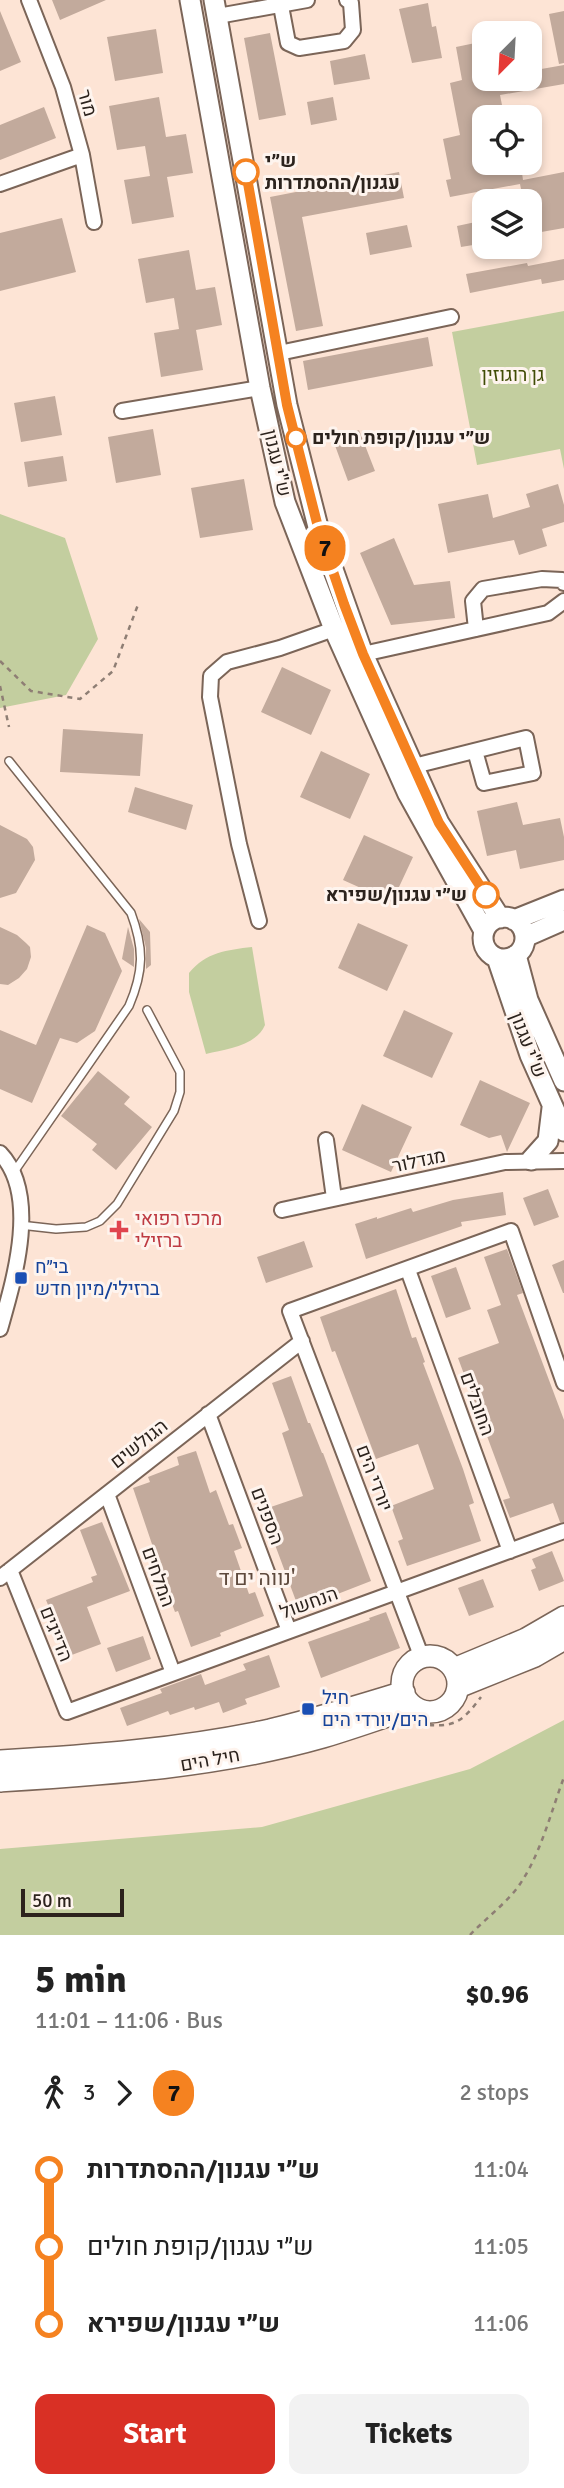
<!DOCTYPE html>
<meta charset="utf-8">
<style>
body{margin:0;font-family:Signika,Heebo,sans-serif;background:#f2f2f2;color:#222;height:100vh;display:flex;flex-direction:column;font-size:26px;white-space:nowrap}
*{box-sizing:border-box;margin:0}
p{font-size:23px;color:#767676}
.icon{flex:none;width:38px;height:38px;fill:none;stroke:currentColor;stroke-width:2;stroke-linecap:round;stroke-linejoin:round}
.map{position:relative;height:1935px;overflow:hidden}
.drawer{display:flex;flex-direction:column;background:#fff;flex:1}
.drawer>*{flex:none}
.badge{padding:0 14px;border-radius:23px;font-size:24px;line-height:46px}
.needle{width:46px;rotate:204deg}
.tools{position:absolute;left:472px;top:21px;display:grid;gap:14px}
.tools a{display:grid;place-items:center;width:70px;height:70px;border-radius:14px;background:#fff;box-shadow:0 4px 10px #0003;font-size:35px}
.scale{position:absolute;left:21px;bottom:18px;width:103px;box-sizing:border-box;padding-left:7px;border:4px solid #2c231d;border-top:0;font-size:19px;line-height:24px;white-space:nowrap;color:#2c231d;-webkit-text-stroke:5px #fef4ee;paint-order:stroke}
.map>.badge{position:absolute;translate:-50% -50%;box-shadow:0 0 0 4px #fff}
.legs{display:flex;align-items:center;gap:10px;height:77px;padding:0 35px;font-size:23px}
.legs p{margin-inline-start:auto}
.summary{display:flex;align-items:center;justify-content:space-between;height:119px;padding:0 35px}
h1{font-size:38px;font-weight:700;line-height:52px}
.cta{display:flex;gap:14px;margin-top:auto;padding:14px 35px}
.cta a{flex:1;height:80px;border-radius:14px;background:#d93025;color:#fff;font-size:28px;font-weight:700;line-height:80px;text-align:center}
.cta a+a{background:#f2f2f2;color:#222}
ul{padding:0 35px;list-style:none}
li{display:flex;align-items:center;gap:24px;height:77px;font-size:26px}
li i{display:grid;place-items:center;width:10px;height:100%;margin:0 9px;background:currentColor}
li i::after{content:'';width:18px;height:18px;margin:-9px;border:5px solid;border-radius:50%;background:#fff}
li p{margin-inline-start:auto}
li:first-child i{background:linear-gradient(#0000 50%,currentColor 0)}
li:last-child i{background:linear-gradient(currentColor 50%,#0000 0)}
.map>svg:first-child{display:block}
</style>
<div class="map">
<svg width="564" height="1935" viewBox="0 0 564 1935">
<rect width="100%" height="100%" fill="#fde4d5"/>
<!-- green -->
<path fill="#c3ce9f" d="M564,311v158l-4,-20 -83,16 -25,-133z
M0,514l65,24 33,101 -32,56 -66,13z
M252,947l13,78c-9,21 -39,24 -59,29l-17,-62v-19c17,-21 38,-23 63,-26z
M564,1720v215h-564v-86l262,-22 208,-58z"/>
<!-- building -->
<path fill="#c2aa9c" d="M52,0h54l-46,20z
M428,3l4,24 4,-1 6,32 -30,5 -13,-54z
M0,11l21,51 -21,9z
M564,11v52l-5,1 -10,-50z
M156,29l7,44 -48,8 -8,-44z
M270,33l16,82 -27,5 -15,-82z
M485,41v38h45v-8l34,-6v19l-64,11 4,20 -19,2v56l36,-7 2,14 41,-8v56l-34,6v-36l-7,1 -3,-15 -70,13 -4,-17 5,-1 -8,-40 17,-4 -10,-52 12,-3 -6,-33z
M365,54l5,25 -36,6 -4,-24z
M159,97l7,40 20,-3 7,39 -26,4 7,40 -42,7 -8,-44 26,-4 -5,-30 -28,4 -8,-44z
M333,97l4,23 -26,5 -4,-23z
M44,107l12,31 -56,22v-35z
M399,172l5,26 -102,19 21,109 -27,5 -26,-134z
M62,218l14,54 -76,19v-58z
M485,220v23l-24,4 -4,-21z
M407,225l5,22 -42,8 -4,-22z
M189,250l7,40 19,-3 7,38 -26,5 7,40 -42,7 -7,-44 25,-4 -5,-31 -28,5 -8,-44z
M564,259v21l-22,4 -1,-5 -71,14 -4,-19 61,-11 1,3z
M428,337l5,29 -125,24 -5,-29z
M55,396l7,39 -41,7 -7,-39z
M153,429l8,46 -45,8 -8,-46z
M359,430l16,41 -27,10 -15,-41z
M63,456l4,25 -39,6 -4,-25z
M244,479l9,51 -53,8 -9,-50z
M558,484l6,21v17l-22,7 5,17 -28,9 -5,-15 -66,13 -10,-49 50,-10 5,24 37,-11 -4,-13z
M394,538l20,47 36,-4 5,37 -64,7 -31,-72z
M282,667l49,23 -20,45 -50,-23z
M63,729l80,5 -3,42 -80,-4z
M321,751l49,23 -20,45 -50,-22z
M135,787l58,18 -7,25 -58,-18z
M517,802l6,23 37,-7 4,19v23l-44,9 -4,-19 -29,6 -10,-45z
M0,825l27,14 6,8 2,13 -19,33 -16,5z
M364,835l49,22 -21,45 -49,-22z
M139,919l11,13 1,33 -5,4v-21z
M358,923l50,22 -21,46 -49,-23z
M87,925l18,8 17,38 -27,60 -18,12 -17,-5 -28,65 -32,-14v-59l36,15z
M0,927l17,8 9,8 4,4 1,10 -4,12 -8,9 -11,7 -8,-1z
M128,927l6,22v18l-12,-8z
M404,1010l49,23 -21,45 -49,-22z
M98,1071l32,26 -6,7 28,23 -36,43 -24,-20 5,-6 -36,-28z
M480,1080l50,23 -23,49 -6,-17 -12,3 -29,-13z
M362,1104l50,23 -21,45 -49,-22z
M548,1189l11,28 -25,9 -11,-28z
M503,1192l3,23 -45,7 1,4 -96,33 -11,-35 22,-7v2l34,-11 2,4 40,-12z
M304,1241l9,26 -47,16 -9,-26z
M507,1249l16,44 -6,2 47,125v102h-4l-7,-19 -43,15 -7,-18 7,-2 -52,-140 41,-15 -12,-33 14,-5 -17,-48z
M564,1260v33h-1l-11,-28z
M456,1267l15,42 -25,9 -15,-42z
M396,1289l16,49 4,-1 9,25 -2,1 40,106 11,34 -5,2 12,36 -74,25 -9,-25 5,-2 -12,-33 43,-17 -16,-45 -42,15 -41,-108 -3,1 -12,-35z
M291,1376l17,47h2l12,30h1l48,128 -72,28 -37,-99 41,-14 -21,-63 7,-3 -17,-47z
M196,1451l14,42 6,-3 13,35 4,-1 9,24 -8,3 15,43 6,-2 9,24 -44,17 1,3 -30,11 -13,-36 -3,1 -22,-59h2l-22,-65 17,-6 -2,-5 31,-12 -2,-8z
M102,1522l28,69 -43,16 14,37 -32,12 -23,-56 47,-18 -2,-5 6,-2 -17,-45z
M552,1551l12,30 -25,10 -8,-21 5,-2 -4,-9z
M483,1579l11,28 -25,9 -11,-28z
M386,1612l14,36 -79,30 -13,-36 62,-22 -1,-2z
M143,1636l8,23 -35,13 -9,-24z
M269,1655l11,32 -35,12 2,5 -24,9 -4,-11 -24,8 -1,-3 -24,8 -2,-4 -41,15 -7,-18 42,-15 -2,-4 41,-15 4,11 41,-15 -3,-6z"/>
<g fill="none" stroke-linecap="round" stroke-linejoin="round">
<defs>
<path id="service" d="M9,761l122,152c13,35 13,58 -2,93l-115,166
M20,1225l36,4 30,-2 14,-6 17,-17 57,-93 6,-19v-20l-33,-62"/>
<path id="minor" d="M29,0l34,87 19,68 12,67
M281,6l7,37 11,5 45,-7 9,-11 -2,-27 -4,-3
M218,16l89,-16
M0,184l82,-29
M279,353l172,-36
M122,411l138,-23
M476,629l-3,-28 10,-12 59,-10 20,1 2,3
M363,654l185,-41 16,-12
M414,766l112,-28 7,35 -49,10 -9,-32
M259,921l-20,-77 -29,-147 1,-21 16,-14 53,-14 54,-19
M326,1140l8,58
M0,1153c40,42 14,127 0,176
M282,1210l223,-48 59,-1
M408,1270l102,281
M208,1414l81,217
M107,1494l66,179
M10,1570l57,142 497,-181
M0,1578l302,-237
M422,1658l-132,-347 221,-80 53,152"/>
<path id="tertiary" d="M190,0l70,388 25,114 49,127 74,165 76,137
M214,0l73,405 31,122 45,127 76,169 61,95
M483 938a21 21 0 1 1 42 0a21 21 0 1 1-42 0Z
M514,920l50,-20
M525,937l39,-17
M516,955l12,45 36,81
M497,958l33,97 34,76
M531,1160l17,-19 4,-33"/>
<path id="secondary" d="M402 1684a28 28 0 1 1 56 0a28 28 0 1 1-56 0Z
M454,1669l72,-30 38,-22
M458,1687l77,-31 29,-17
M0,1761c90,-5 181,-12 270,-31 45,-11 89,-24 134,-38
M0,1781c108,-7 218,-14 323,-44 30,-9 61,-20 91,-30"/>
</defs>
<!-- service casing -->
<use href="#service" stroke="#7b6558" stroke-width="10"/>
<!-- minor casing -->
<use href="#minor" stroke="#7b6558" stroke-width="18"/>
<!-- tertiary casing -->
<use href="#tertiary" stroke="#7b6558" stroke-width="23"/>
<!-- secondary casing -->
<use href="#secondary" stroke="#7b6558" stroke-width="24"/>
<!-- path -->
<path stroke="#8e7e74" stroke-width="2.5" stroke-dasharray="5 5" stroke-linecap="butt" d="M0,661l31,30 49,8 33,-28 26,-69
M0,686l9,41
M419,1724c34,4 42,0 62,-27
M470,1935c16,-17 37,-32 50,-51 21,-31 31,-72 44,-107"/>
<!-- service -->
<use href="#service" stroke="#fff" stroke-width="7"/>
<!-- minor -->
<use href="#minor" stroke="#fff" stroke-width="14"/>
<!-- tertiary -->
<use href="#tertiary" stroke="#fff" stroke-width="19"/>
<!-- secondary -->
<use href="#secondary" stroke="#fff" stroke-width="21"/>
</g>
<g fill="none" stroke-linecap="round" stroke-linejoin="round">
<defs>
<path id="line-1" d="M246,172l41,233 31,122 26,77 19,50 76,169 47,72"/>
</defs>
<!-- line-1 casing -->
<use href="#line-1" stroke="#fff" stroke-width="16"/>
<!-- line-1 -->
<use href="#line-1" stroke="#f58220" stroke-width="10"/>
</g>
<!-- markers -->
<g fill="#fff" stroke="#f58220" stroke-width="3.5">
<circle cx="246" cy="172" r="12"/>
<circle cx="296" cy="438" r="9"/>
<circle cx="486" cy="895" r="12"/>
</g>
<path fill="#e0444e" stroke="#fef4ee" stroke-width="2.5" d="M115.5 1219.5h7v7h7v7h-7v7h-7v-7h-7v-7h7z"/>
<g fill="#1a4fb4" stroke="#fef4ee" stroke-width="2.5">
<rect x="14" y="1271" width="14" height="14" rx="3.5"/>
<rect x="301" y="1702" width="14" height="14" rx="3.5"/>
</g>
<g text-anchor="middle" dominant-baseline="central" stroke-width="6" stroke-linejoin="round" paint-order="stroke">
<!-- street labels -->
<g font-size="19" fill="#2c231d" stroke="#fef4ee">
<text transform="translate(87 103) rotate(74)">מור</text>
<text transform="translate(277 463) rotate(77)">ש"י עגנון</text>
<text transform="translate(528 1045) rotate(69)">ש"י עגנון</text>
<text transform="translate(419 1161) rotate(-12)">מגדלור</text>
<text transform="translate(477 1404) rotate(70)">החובלים</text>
<text transform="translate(139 1444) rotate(-38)">הגולשים</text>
<text transform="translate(374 1478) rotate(69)">יורדי הים</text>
<text transform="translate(267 1516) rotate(69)">הספנים</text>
<text transform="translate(158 1577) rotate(70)">המלחים</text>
<text transform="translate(309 1603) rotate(-20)">הנחשול</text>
<text transform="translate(56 1634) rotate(68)">הדייגים</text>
<text transform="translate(210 1760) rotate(-10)">חיל הים</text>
</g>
<!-- stop labels -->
<g font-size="19" font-weight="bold" fill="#2c231d" stroke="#fef4ee" text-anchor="start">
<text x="265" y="161">ש״י<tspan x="265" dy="22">עגנון/ההסתדרות</tspan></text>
<text x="312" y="438">ש״י עגנון/קופת חולים</text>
<text x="467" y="895" text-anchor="end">ש״י עגנון/שפירא</text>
</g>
<!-- park labels -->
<g font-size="19" fill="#414c06" stroke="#fef4ee">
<text x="513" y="375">גן רוגוזין</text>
</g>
<!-- health labels -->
<g font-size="19" fill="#be3a42" stroke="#fef4ee" text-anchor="start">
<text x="135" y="1219">מרכז רפואי<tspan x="135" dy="22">ברזילי</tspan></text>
</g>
<!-- transit labels -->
<g font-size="19" fill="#164399" stroke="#fef4ee" text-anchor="start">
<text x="35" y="1267">בי״ח<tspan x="35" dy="22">ברזילי/מיון חדש</tspan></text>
<text x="322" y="1698">חיל<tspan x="322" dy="22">הים/יורדי הים</tspan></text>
</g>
<!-- neighbourhood labels -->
<g font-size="21" fill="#5e4a3d" stroke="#fef4ee">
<text x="257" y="1578">נווה ים ד'</text>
</g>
</g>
</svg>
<div class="tools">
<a><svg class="needle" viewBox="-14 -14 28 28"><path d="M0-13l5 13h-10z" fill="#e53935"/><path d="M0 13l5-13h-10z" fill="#767676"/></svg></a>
<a><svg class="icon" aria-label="locate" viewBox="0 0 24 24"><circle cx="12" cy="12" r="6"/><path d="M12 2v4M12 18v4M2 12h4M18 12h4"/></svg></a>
<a><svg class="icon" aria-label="layers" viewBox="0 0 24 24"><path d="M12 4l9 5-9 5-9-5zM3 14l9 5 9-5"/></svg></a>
</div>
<div class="scale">50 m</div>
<b class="badge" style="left:325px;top:548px;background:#f58220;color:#111">7</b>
</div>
<section class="drawer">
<div class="summary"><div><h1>5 min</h1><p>11:01 – 11:06 · Bus</p></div><b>$0.96</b></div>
<div class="legs"><svg class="icon" aria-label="walk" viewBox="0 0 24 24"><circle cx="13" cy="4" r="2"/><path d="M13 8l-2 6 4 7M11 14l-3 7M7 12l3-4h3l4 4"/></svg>3<svg class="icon" aria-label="forward" viewBox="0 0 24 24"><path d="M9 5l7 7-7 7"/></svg><b class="badge" style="background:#f58220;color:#111">7</b><p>2 stops</p></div>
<ul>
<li><i style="color:#f58220"></i><b>ש״י עגנון/ההסתדרות</b><p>11:04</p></li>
<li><i style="color:#f58220"></i><span>ש״י עגנון/קופת חולים</span><p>11:05</p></li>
<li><i style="color:#f58220"></i><b>ש״י עגנון/שפירא</b><p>11:06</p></li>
</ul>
<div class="cta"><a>Start</a><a>Tickets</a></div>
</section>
